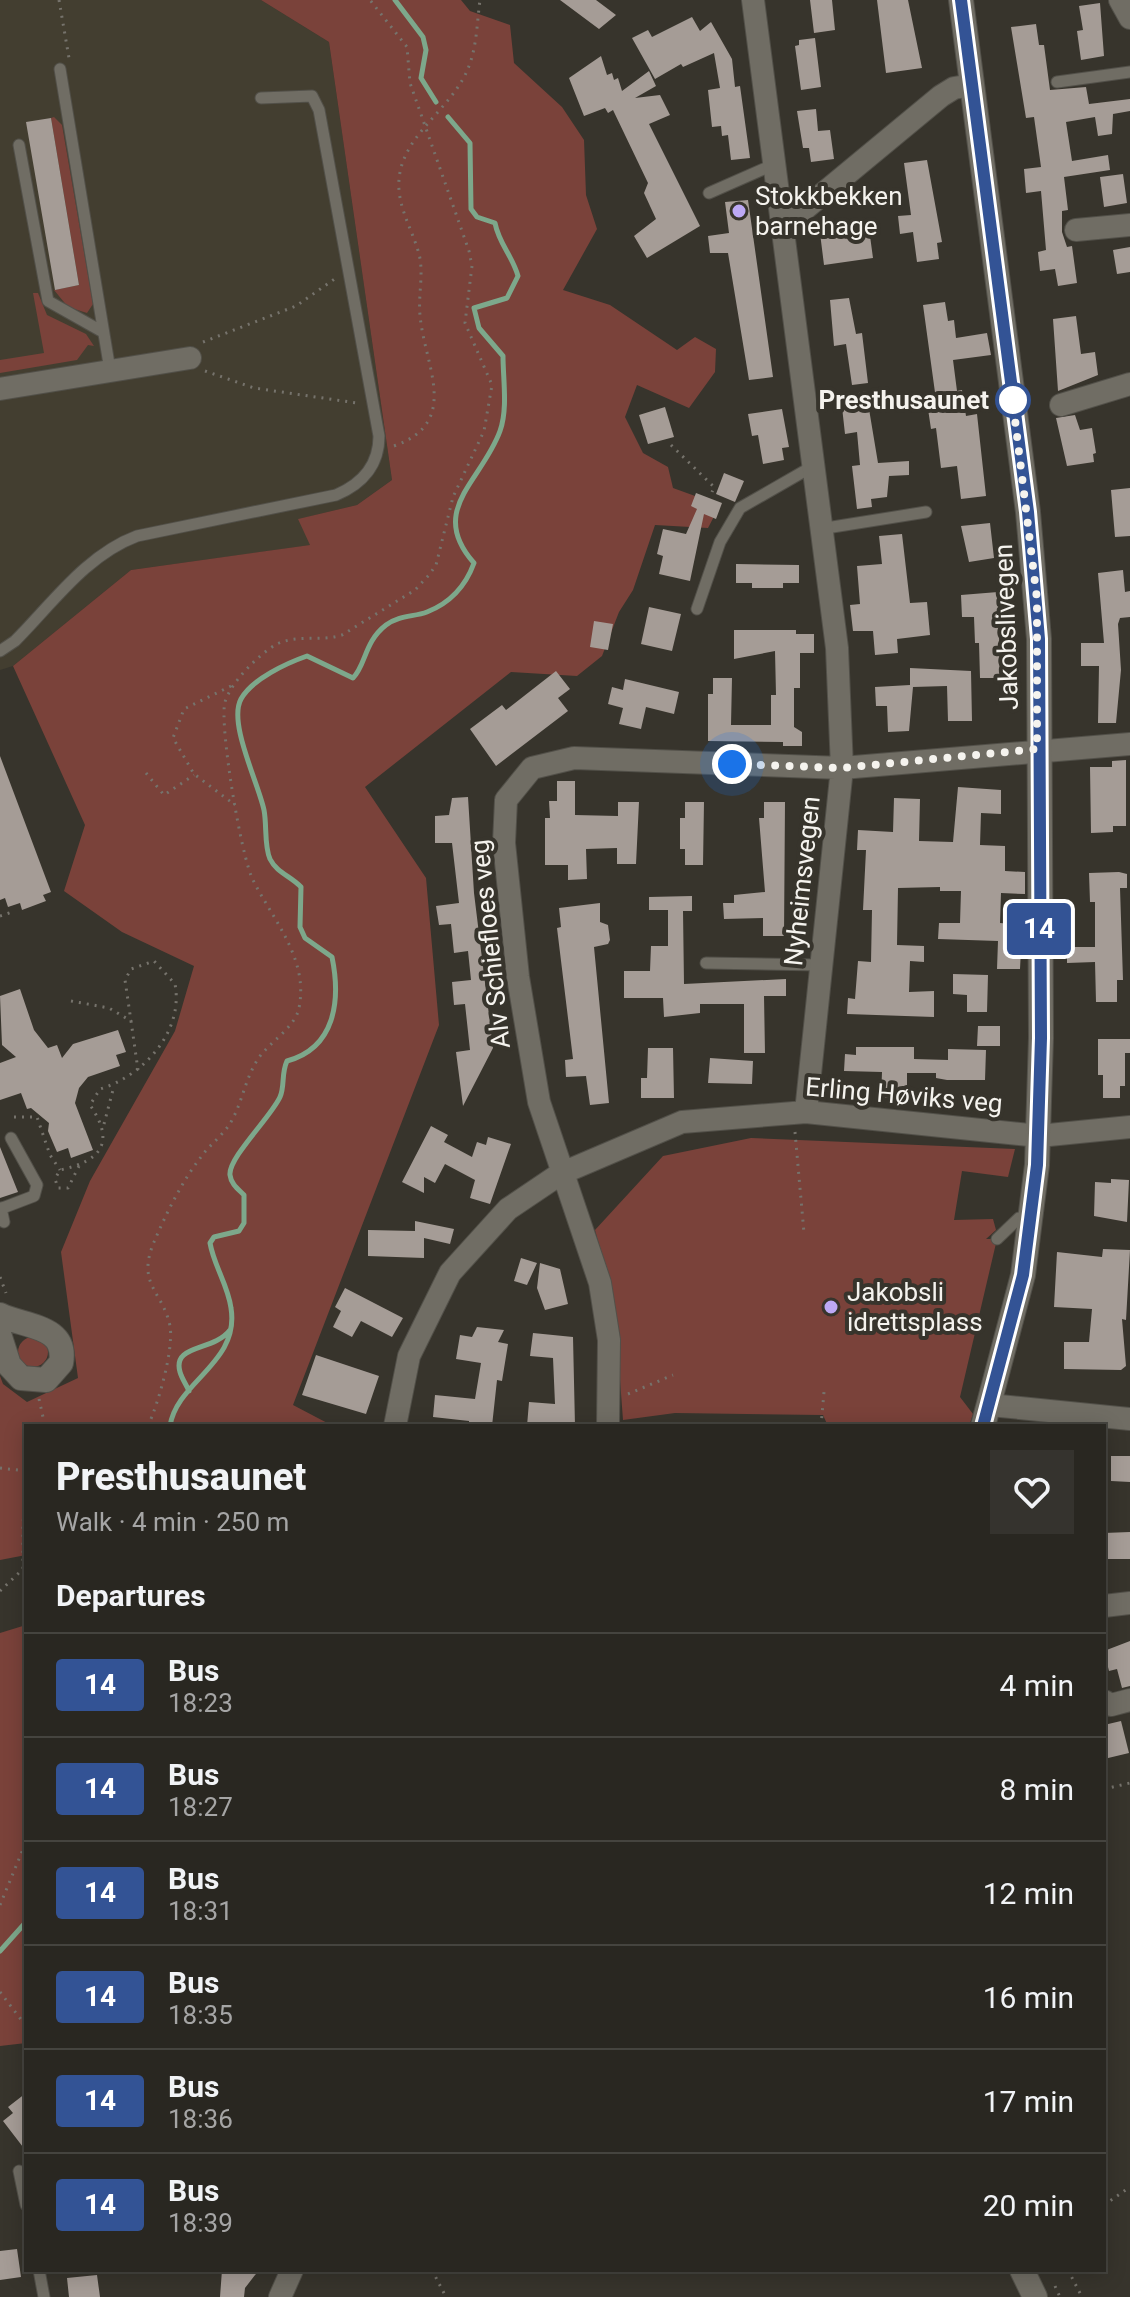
<!DOCTYPE html>
<meta charset="utf-8">
<style>
body{margin:0;font-family:Roboto,sans-serif;background:#35332e;color:#f1f3f6;height:100vh;display:flex;flex-direction:column;font-size:30px;white-space:nowrap}
*{box-sizing:border-box;margin:0}
p{font-size:26px;color:#a5a5a5}
.icon{flex:none;width:44px;height:44px;fill:none;stroke:currentColor;stroke-width:2;stroke-linecap:round;stroke-linejoin:round}
.map{position:relative;flex:1;overflow:hidden}
.side{position:absolute;left:24px;top:1424px;width:1082px;height:848px;display:flex;flex-direction:column;background:#292721;border-radius:0px;box-shadow:0 4px 20px #0003,0 0 0 2px #45443f}
.side>*{flex:none}
.badge{padding:0 16px;border-radius:6px;font-size:28px;line-height:52px}
.you{position:absolute;width:40px;height:40px;margin:-20px;border:6px solid #fff;border-radius:50%;background:#1a73e8;box-shadow:0 0 0 12px #1a73e833}
.map>.badge{position:absolute;translate:-50% -50%;box-shadow:0 0 0 4px #fff}
h2{padding:0 32px;font-size:30px;line-height:72px}
.round{display:grid;place-items:center;flex:none;width:84px;height:84px;border-radius:0px;background:#35332e}
.headline{display:flex;align-items:center;justify-content:space-between;height:136px;padding:0 32px}
h1{font-size:38px;font-weight:800;line-height:60px}
ul{padding:0;list-style:none}
li{display:flex;align-items:center;gap:24px;height:104px;padding:0 32px;border-top:2px solid #45443f}
li div{flex:1}
li b{display:block;font-size:30px}
li em{font-style:normal}
li .badge{min-width:88px;font-weight:700;text-align:center}
.map>svg:first-child{display:block}
</style>
<div class="map">
<svg width="1130" height="2297" viewBox="0 0 1130 2297">
<rect width="100%" height="100%" fill="#37342c"/>
<!-- built -->
<path fill="#433e30" d="M0,0h261l68,42 63,438 -35,25 -58,14 12,26 -180,25 -118,96 -13,4z"/>
<!-- green -->
<path fill="#7a423a" d="M261,0h200l9,11 40,14 4,38 48,44 22,33 2,55 11,34 -34,61 47,15 67,45 18,-13 21,12 -1,23 -26,36 -52,-23 -12,32 18,36 25,14 5,21 47,17 -12,23 -53,-3 -22,65 -14,22 -17,44 -25,20 -66,-4 -146,115 61,91 13,147 -146,380 40,21h-307v129l-26,5v-184l3,8 24,18 51,-24 -17,-126 29,-71 85,-150 19,-65 -72,-34 -58,-41 21,-66 -72,-159 118,-96 179,-25 -12,-26 59,-14 35,-25 -63,-438z
M54,117l8,8 31,179 -6,9 -19,-6 -14,-17 25,-5 -28,-167z
M33,293h5l9,22 39,19 8,12 -6,-1 -11,15 -77,13v-13l44,-7z
M751,1138l264,11 -7,28 -46,-6 -8,49 39,-1 3,11 -10,9h11l-37,158 13,17 -4,12h-141l-5,-11 -148,-2 -52,7 -9,-120 -19,-70 68,-74z
M18 1352a15 15 0 1 1 30 0a15 15 0 1 1-30 0Z
M26,1625v418l-26,3v-413z"/>
<g fill="none" stroke-linecap="round" stroke-linejoin="round">
<!-- stream -->
<path stroke="#7da88b" stroke-width="5" d="M395,0l28,37 3,13 -5,28 15,24
M189,1391c-3,-7 -7,-12 -9,-19 -8,-28 33,-20 50,-42
M170,1426c7,-45 70,-63 61,-118 -3,-23 -17,-42 -21,-65l4,-6 25,-6 5,-8v-28c-6,-6 -13,-11 -14,-20 -2,-17 41,-58 50,-78 5,-11 1,-23 7,-36 48,-13 54,-60 45,-104l-27,-19 -5,-11 1,-40c-10,-11 -24,-14 -31,-28 -6,-13 -3,-34 -6,-49 -6,-28 -36,-87 -23,-111 11,-20 46,-36 66,-43l46,22c13,-13 11,-36 33,-53 13,-10 28,-8 41,-13 23,-9 39,-27 47,-49 -47,-53 8,-82 26,-132 8,-22 3,-52 3,-75l-24,-28 -5,-20 33,-10 11,-22c-6,-21 -19,-32 -23,-53l-18,-6 -6,-8 -1,-66 -22,-26
M26,1760v41
M0,1951l26,-29"/>
</g>
<!-- building -->
<path fill="#a59c96" d="M560,0h36l20,15 -17,14z
M810,0h22l3,30 -21,3z
M877,0h31l14,68 -36,5z
M1100,3l4,53 -23,4 -4,-29 6,-1 -4,-24z
M692,17l8,14 11,-9 21,37 3,28 5,-1 10,72 -19,2 -3,-25 -6,1 -1,-10 -9,1 -4,-37 12,-2 -6,-35 -31,14 -2,-3 -26,15 -23,-41 16,-8 4,7z
M1036,24l3,21h5l6,45 36,-3 3,17 41,-5v12l-17,3 -1,20 -14,2 -3,-19 -29,5 6,39 36,-6 2,15 -46,7 4,33 -6,1v21l5,15 5,-1 5,37 -19,3 -3,-17 -15,2 -2,-19 8,-2 -5,-59 -15,2 -2,-24 17,-2 -7,-50 -8,1 -15,-91z
M815,38l6,49 -20,3 -6,-44 4,-1v-5z
M601,56l6,19 5,-2 2,7 4,-2 4,13 27,-20 7,15 -21,12 25,-3 10,20 -21,9 51,102 -53,32 -13,-22 22,-17 -12,-26 4,-10 -35,-73 -5,3 -3,-5 -21,8 -15,-38z
M816,109l2,22 12,-1 4,29 -23,3 -2,-14h-6l-6,-37z
M51,118l28,167 -24,5 -29,-168z
M927,160l15,82 -5,1 2,16 -22,3 -4,-30 -13,2 -2,-18 13,-1 -7,-52z
M1123,174l4,29 -23,4 -4,-30z
M748,200l25,177 -24,3 -21,-127h-18l-2,-17 21,-3 -4,-31z
M868,221l5,37 -49,7 -5,-40z
M1130,247v25l-13,2 -4,-24z
M849,298l7,36 6,-1 6,50 -16,2 -6,-41 -12,2 -4,-46z
M945,302l3,19 6,-1 2,18 31,-5 4,22 -38,5 4,31 5,-1 4,26 11,-2 9,82 -25,3 -4,-33 -16,2 -5,-40 -5,1 -3,-20 9,-2 -14,-102z
M1076,316l5,38 14,-2 3,23 -40,16 -5,-72z
M866,391l12,72 31,-2v14l-20,1 -2,21 -16,2 1,8 -15,2 -5,-43 8,-1 -3,-33 -12,2 -4,-36z
M665,407l9,30 -26,7 -9,-29z
M782,409l7,38 -7,1 2,12 -21,4 -5,-29 -6,1 -4,-22z
M1075,415l5,15 12,-2 4,25 -3,1 1,8 -27,4 -11,-48z
M724,473l20,8 -9,21 -19,-8z
M1130,488v48l-15,1 -4,-47z
M696,493l26,10 -6,16 -12,-5 -14,67 -31,-7 4,-18 -6,-2 6,-25 23,5 11,-25 -6,-3z
M990,523l4,35 -25,4 -8,-36z
M902,534l8,69 17,-1 3,33 -33,4 1,14 -23,2 -2,-24h-20l-3,-26 10,-1 -3,-38 25,-2 -3,-28z
M736,564l63,1v18h-16v5h-31v-5h-16z
M1123,570l2,22 5,-1v26l-10,1 -2,6 3,46 -5,53h-18l1,-57h-18v-23h23l-6,-70z
M998,592l2,86h-20l-1,-35h-4l-1,-26h-12l-1,-22z
M649,607l32,7 -9,37 -31,-7z
M594,621l19,3 -5,26 -18,-3z
M734,630h62v4h18v19h-14v35h-6v39l8,5v14h-19v-4l-75,-1v-47h5v-16h19l-1,47h40v-30h5l-1,-44 -41,8z
M910,668l61,3 1,50h-24l-1,-35 -34,1 -4,44 -21,1 -1,-26h-11l-1,-19 35,-2z
M556,671l14,18 -12,9 10,13 -72,55 -26,-37 32,-24 4,5z
M625,679l54,13 -5,22 -28,-7 -5,22 -22,-5 4,-16 -15,-4 4,-17 11,3z
M0,756l51,136 -8,3 3,6 -24,9 -2,-7 -12,4 -3,-9 -5,2z
M1126,760v66h-13v6l-22,1 -1,-66h22v-6z
M557,781h18v34l43,1v-14h21l-3,62h-19v-16l-31,1 1,30 -19,1v-15h-23v-47h5l-1,-17h8z
M958,787l43,3v24l-20,-1 -1,32 25,1v25l20,1v22l-24,-1 -1,30 25,2 1,24h-5l-1,20h-23l1,-28 -60,-2 1,-16h21l1,-32h-21v-4l-42,1 -1,57 27,1v16l-14,-1 -1,31 25,-1v26l-87,-3 1,-16 7,1 3,-38 13,1 1,-52h-9l3,-60h-9l1,-20 35,2 1,-34 26,1 -1,42 34,1z
M468,797l6,96 19,155 -30,58 -7,-54 14,-2 -5,-46 -11,1 -2,-23 19,-2 -3,-29 -14,2 -3,-29 -12,1 -3,-19 23,-3 -7,-60h-17v-27l14,-1 3,-17z
M685,802h19l-1,63h-18v-16h-5v-31h5z
M764,802h21l-1,134h-21v-18l-39,1 -1,-16h11v-8l31,-3 -6,-74h5z
M1119,872l8,2v14h-7l3,92h-6v22h-21l-1,-40 -28,1v-16h28v-45h-5l-1,-29z
M692,896v15h-9l1,73 102,-5v17h-22l1,57h-21v-49h-44v9l-36,4 -1,-19h-39v-27h26l1,-25h17v-36h-19v-13z
M600,903v19l8,3 2,15 -2,4 -14,3 15,156 -19,2 -4,-29 -20,1 -1,-17 8,-1 -16,-131 4,-1 -2,-19z
M953,974l35,1 -1,37h-20v-17l-14,-1z
M20,989l14,41 14,18 9,-3 5,13 11,-14 45,-14 8,22 -10,3 4,11 -32,11 -9,11 -4,15 18,47 -22,8 -3,-10 -11,4 -9,-21 1,-8 -18,-15 -4,1 -6,-16 -21,7v-37l16,-6 -14,-12 -2,-49z
M978,1026h22v20h-23z
M1098,1039h32v14h-5v33h-5v12h-17v-23h-5z
M856,1047h58v12l34,1v-11l38,1 -1,30h-38l-11,-2v-5h-29v25h-26l1,-26 -38,-1 1,-17 11,1z
M648,1048h25l1,50h-33v-20h6z
M710,1058l43,3 -1,23 -44,-1z
M431,1126l17,9 -4,7 28,15 5,-15 9,3 2,-8 23,7 -21,60 -20,-6 5,-18 -30,-16 -10,19 -11,-6v16l-22,-11z
M0,1147l18,45 -18,6z
M1111,1179l18,1 -2,42 -33,-6 1,-34 16,1z
M415,1221l39,8 -4,15 -26,-6v20l-56,-2v-26l47,1z
M1103,1249l27,1 -4,70 -4,-1 4,47 -5,4 -57,-1v-27h25l3,-33 -38,-2 3,-55 45,5z
M521,1258l16,5 -10,22 -13,-4z
M540,1263l20,6 8,35 -23,6 -8,-22z
M345,1288l58,30 -11,19 -31,-16 -9,16 -19,-10 8,-16 -6,-4z
M477,1327l27,3 -6,12 10,2 -6,37 -5,-1 -5,46h-23v-5l-36,-4 2,-22 40,4 6,-36 -25,-4 4,-24 12,2z
M533,1333l40,4 2,89h-48l2,-24 26,2 -2,-46 -23,-2z
M316,1355l63,21 -13,38 -64,-19z
M1111,1456h19v26l-19,-1z
M1130,1532v27h-25l-1,-26z
M1130,1641v45l-8,2 -5,-19 -8,2 -5,-20z
M1121,1721l8,32 -25,6v-34z
M26,2093v58l-23,-30 10,-8 -5,-6z
M17,2249l4,28 -21,3v-29z
M222,2270h37l-14,18 -1,9h-24z
M97,2275l3,22h-31l-2,-19z"/>
<g fill="none" stroke-linecap="round" stroke-linejoin="round">
<defs>
<path id="lane" d="M60,69l50,301
M1057,82l73,-10
M19,145l29,156 55,31
M709,193l66,-29
M820,529l106,-17
M697,609l23,-67 20,-34 75,-43
M0,651l15,-10c37,-37 71,-86 122,-105l199,-41c26,-11 43,-30 43,-59l-60,-326 -7,-14 -51,2
M706,963l115,2
M1,1208l3,14
M0,1209l34,-13 3,-11 -26,-47
M997,1239l22,-21 12,2
M19,2171l7,34
M39,2270l5,27"/>
<path id="street" d="M753,0l84,648 5,120 -36,344
M1120,0l10,18
M784,226l157,-130 13,-8 18,-3
M1076,230l54,-5
M0,389l190,-31
M1061,405l69,-21
M990,1405l140,14
M395,1426l14,-70 41,-83 58,-64 52,-35 122,-52 124,-10 233,24 91,-9
M608,1426l1,-86 -9,-57 -61,-181 -21,-125 -14,-134 2,-43 26,-32 42,-10 268,10 288,-24
M1104,1606l26,-3
M1104,1701l7,4 19,-5
M280,2297l12,-27"/>
<path id="secondary" d="M961,0l67,512 11,127 2,399 -4,127 -14,110 -40,151
M0,1315c24,12 68,10 61,48l-15,17 -25,-2 -12,-13 -9,-28
M1022,2270l13,27"/>
</defs>
<!-- lane casing -->
<use href="#lane" stroke="#525049" stroke-width="13"/>
<!-- street casing -->
<use href="#street" stroke="#525049" stroke-width="24"/>
<!-- secondary casing -->
<use href="#secondary" stroke="#525049" stroke-width="26"/>
<!-- path -->
<path stroke="#76736c" stroke-width="3" stroke-dasharray="2 6" stroke-linecap="butt" d="M59,0l10,58
M203,342l93,-36 40,-28
M205,371l49,17 103,15
M671,445l43,42 -2,5
M394,446c68,-24 30,-81 26,-131 -2,-20 4,-42 -1,-61 -6,-22 -18,-41 -20,-64 -4,-53 53,-78 70,-124 8,-21 8,-44 11,-66
M231,686l-47,23 -11,29 21,36 41,31
M146,773l18,22 30,-20
M0,916l12,-4
M71,1001l38,7 22,13 7,49
M14,1117h23l13,38 10,15
M104,1124l10,-38
M795,1132l9,101
M79,1166l-11,22h-10l-3,-9 5,-9c41,-9 56,-27 30,-65l10,-16c43,-13 84,-57 75,-105l-21,-23 -23,8 -6,11 6,41
M0,1277l6,16
M628,1394l45,-19
M39,1399l6,27
M148,1426c10,-22 26,-76 22,-100 -7,-35 -34,-41 -16,-84 12,-28 28,-61 47,-85 9,-13 24,-23 31,-37 11,-20 13,-41 26,-61 11,-17 37,-31 41,-51 10,-49 -26,-88 -46,-128 -12,-23 -34,-156 -28,-178 6,-20 34,-48 52,-58 21,-10 44,-2 65,-9l73,-45 14,-15 7,-10 17,-68 31,-66 8,-46 -27,-62 7,-57 -3,-15 -59,-168 -3,-36 -37,-47
M821,1426l3,-34
M0,1468l26,3
M0,1591l23,-22v-48l3,-11
M1104,1789l26,-6
M0,1905l26,-63
M0,1992l26,34
M1104,2205l26,-18
M432,2270l14,27
M1068,2270l14,27
M1055,2286l5,11"/>
<!-- lane -->
<use href="#lane" stroke="#706d64" stroke-width="11"/>
<!-- street -->
<use href="#street" stroke="#706d64" stroke-width="22"/>
<!-- secondary -->
<use href="#secondary" stroke="#706d64" stroke-width="24"/>
</g>
<g fill="none" stroke-linecap="round" stroke-linejoin="round">
<defs>
<path id="line" d="M961,0l67,512 11,127 2,399 -4,127 -14,110 -40,151"/>
</defs>
<!-- line casing -->
<use href="#line" stroke="#fff" stroke-width="18"/>
<!-- line -->
<use href="#line" stroke="#335395" stroke-width="12"/>
<!-- walk -->
<path stroke="#f5f3ee" stroke-width="8" stroke-dasharray="0 14.4" d="M732,764l110,4 195,-19v-150l-26,-212 2,13"/>
</g>
<!-- markers -->
<g fill="#bda9f5" stroke="#37342c" stroke-width="3">
<circle cx="739" cy="211" r="8"/>
<circle cx="831" cy="1307" r="8"/>
</g>
<circle fill="#fff" stroke="#335395" stroke-width="4" cx="1013" cy="400" r="16"/>
<g text-anchor="middle" dominant-baseline="central" stroke-width="8" stroke-linejoin="round" paint-order="stroke">
<!-- poi labels -->
<g font-size="26" fill="#f5f3ee" stroke="#37342c" text-anchor="start">
<text x="755" y="196">Stokkbekken<tspan x="755" dy="30">barnehage</tspan></text>
<text x="847" y="1292">Jakobsli<tspan x="847" dy="30">idrettsplass</tspan></text>
</g>
<!-- stop labels -->
<g font-size="26" font-weight="bold" fill="#f5f3ee" stroke="#37342c" text-anchor="end">
<text x="989" y="400">Presthusaunet</text>
</g>
<!-- street labels -->
<g font-size="26" fill="#f5f3ee" stroke="#37342c">
<text transform="translate(1006 627) rotate(-92)">Jakobslivegen</text>
<text transform="translate(802 881) rotate(-84)">Nyheimsvegen</text>
<text transform="translate(490 944) rotate(-96)">Alv Schiefloes veg</text>
<text transform="translate(904 1095) rotate(5)">Erling Høviks veg</text>
</g>
</g>
</svg>
<div class="you" style="left:732px;top:764px"></div>
<b class="badge" style="left:1039px;top:929px;background:#335395;color:#fff">14</b>
<section class="side">
<div class="headline"><div><h1>Presthusaunet</h1><p>Walk · 4 min · 250 m</p></div><a class="round"><svg class="icon" aria-label="heart" viewBox="0 0 24 24"><path d="M12 20l-8-8c-3-5 5-10 8-4 3-6 11-1 8 4z"/></svg></a></div>
<h2>Departures</h2>
<ul>
<li><span class="badge" style="background:#335395;color:#fff">14</span><div><b>Bus</b><p>18:23</p></div><em>4 min</em></li>
<li><span class="badge" style="background:#335395;color:#fff">14</span><div><b>Bus</b><p>18:27</p></div><em>8 min</em></li>
<li><span class="badge" style="background:#335395;color:#fff">14</span><div><b>Bus</b><p>18:31</p></div><em>12 min</em></li>
<li><span class="badge" style="background:#335395;color:#fff">14</span><div><b>Bus</b><p>18:35</p></div><em>16 min</em></li>
<li><span class="badge" style="background:#335395;color:#fff">14</span><div><b>Bus</b><p>18:36</p></div><em>17 min</em></li>
<li><span class="badge" style="background:#335395;color:#fff">14</span><div><b>Bus</b><p>18:39</p></div><em>20 min</em></li>
</ul>
</section>
</div>
